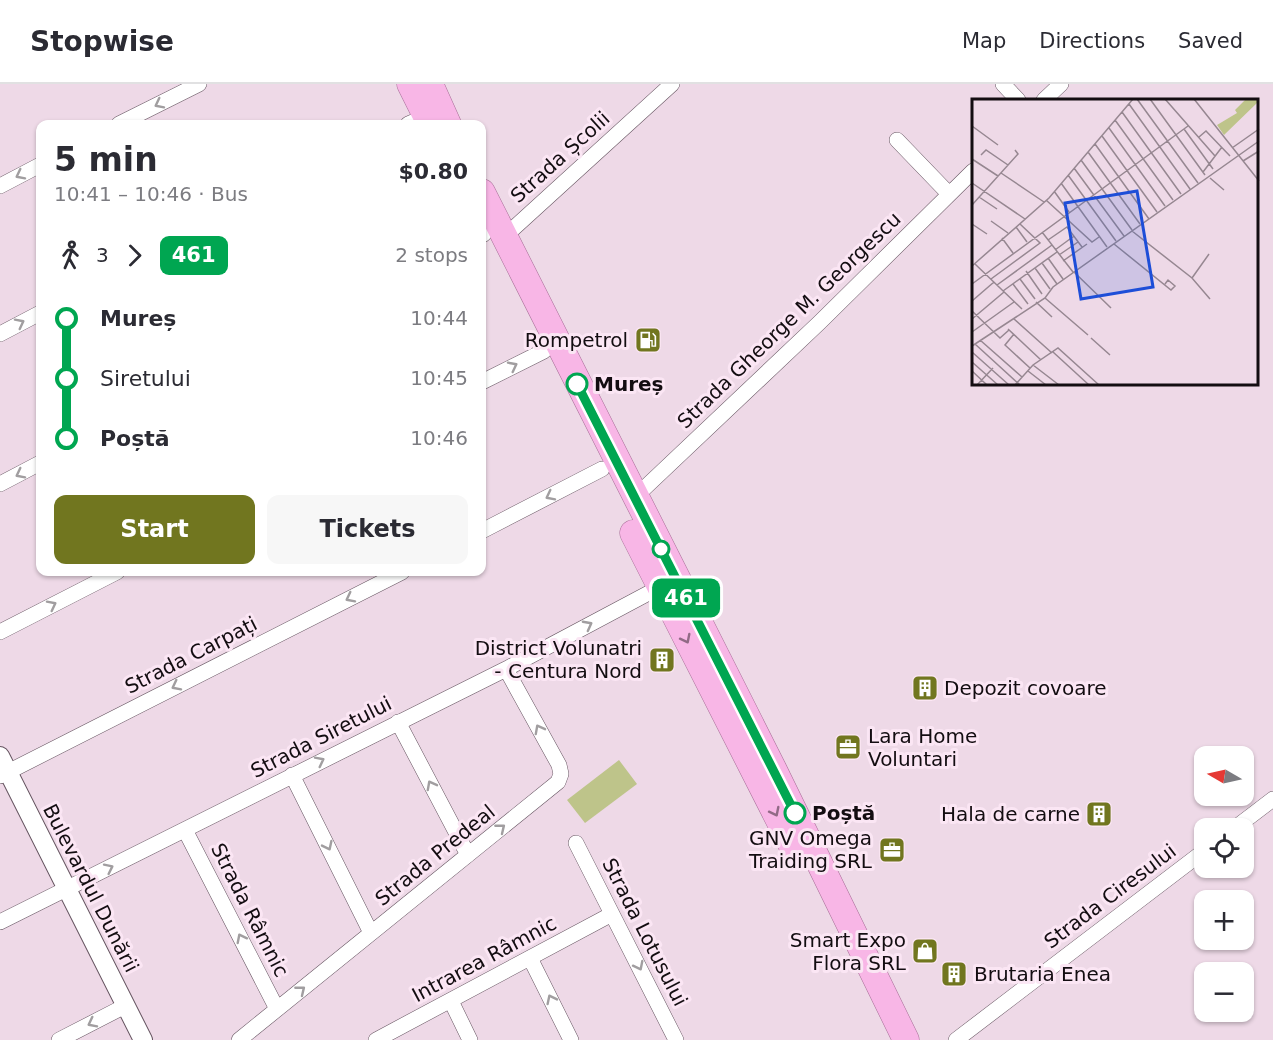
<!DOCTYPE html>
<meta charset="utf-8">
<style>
body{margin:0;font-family:"DejaVu Sans",sans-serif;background:#f7f7f7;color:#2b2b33;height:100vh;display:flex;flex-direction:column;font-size:22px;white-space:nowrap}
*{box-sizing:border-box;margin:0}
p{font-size:20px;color:#7c7c81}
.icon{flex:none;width:33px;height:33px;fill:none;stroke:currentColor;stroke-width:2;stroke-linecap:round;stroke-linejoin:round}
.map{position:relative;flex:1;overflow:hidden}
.details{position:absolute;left:36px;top:36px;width:450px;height:456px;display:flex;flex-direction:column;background:#fff;border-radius:12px;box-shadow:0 2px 4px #0004}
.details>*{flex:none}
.badge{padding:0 12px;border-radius:9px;font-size:21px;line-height:39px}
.needle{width:39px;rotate:279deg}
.fabs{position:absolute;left:1194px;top:662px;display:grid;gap:12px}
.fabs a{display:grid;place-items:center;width:60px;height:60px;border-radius:12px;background:#fff;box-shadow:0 2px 4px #0004;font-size:30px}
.map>.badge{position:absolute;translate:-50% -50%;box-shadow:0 0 0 3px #fff}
.legs{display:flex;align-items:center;gap:9px;height:66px;padding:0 18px;font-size:20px}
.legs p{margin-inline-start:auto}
.overview{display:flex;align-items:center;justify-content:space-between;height:102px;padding:0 18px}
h1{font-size:33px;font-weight:800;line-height:45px}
.cta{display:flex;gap:12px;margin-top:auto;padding:12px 18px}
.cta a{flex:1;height:69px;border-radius:12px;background:#71761f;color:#fff;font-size:24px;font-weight:800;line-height:69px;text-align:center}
.cta a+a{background:#f7f7f7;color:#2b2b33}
ul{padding:0 18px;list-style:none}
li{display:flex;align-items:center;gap:21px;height:60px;font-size:22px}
li i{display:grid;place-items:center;width:9px;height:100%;margin:0 8px;background:currentColor}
li i::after{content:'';width:15px;height:15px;margin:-8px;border:4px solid;border-radius:50%;background:#fff}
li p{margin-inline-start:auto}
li:first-child i{background:linear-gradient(#0000 50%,currentColor 0)}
li:last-child i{background:linear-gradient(currentColor 50%,#0000 0)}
header{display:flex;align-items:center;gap:36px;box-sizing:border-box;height:84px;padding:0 30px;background:#fff;border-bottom:2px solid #e1e1e2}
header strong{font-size:28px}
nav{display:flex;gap:33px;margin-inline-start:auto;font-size:21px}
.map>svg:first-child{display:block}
</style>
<header>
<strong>Stopwise</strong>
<nav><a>Map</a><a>Directions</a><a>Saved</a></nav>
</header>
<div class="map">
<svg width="1273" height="956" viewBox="0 0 1273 956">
<rect width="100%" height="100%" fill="#eed9e7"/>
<!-- park -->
<path fill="#bec48a" d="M619,676l18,24 -52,39 -18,-23z"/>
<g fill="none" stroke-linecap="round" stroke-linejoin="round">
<defs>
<path id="minor" d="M1003,0l15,16
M1044,16l17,-16
M119,40l80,-40
M408,40l18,-8
M897,56l52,54
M0,102l40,-21
M482,151l2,-1
M504,153l168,-153
M0,250l40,-21
M482,298l62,-31
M0,400l40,-21
M634,414l186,-176 153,-151
M482,447l120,-62
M0,548l117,-60
M398,638l70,133
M292,691l79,158
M0,692l402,-204
M1235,744l38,-29
M185,746l92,179
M576,759l100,197
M0,838l506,-253 154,-82
M530,874l41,82
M451,917l19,39
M59,956l66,-34
M239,956l319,-258 3,-8 -2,-9 -53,-96
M376,956l236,-126
M956,956l248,-189"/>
<path id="tertiary" d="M0,672l143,284"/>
<path id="trunk" d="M410,0l20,40
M430,0l18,40
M482,108l291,576 133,272
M633,449l160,315"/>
</defs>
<!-- minor casing -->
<use href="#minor" stroke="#655460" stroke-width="16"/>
<!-- tertiary casing -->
<use href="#tertiary" stroke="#655460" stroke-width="20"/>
<!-- trunk casing -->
<use href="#trunk" stroke="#a76e97" stroke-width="27"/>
<!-- minor -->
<use href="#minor" stroke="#fff" stroke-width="15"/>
<!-- tertiary -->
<use href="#tertiary" stroke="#fff" stroke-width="18"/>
<!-- trunk -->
<use href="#trunk" stroke="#f8b6e6" stroke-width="26"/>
</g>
<!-- one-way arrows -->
<defs><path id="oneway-chevron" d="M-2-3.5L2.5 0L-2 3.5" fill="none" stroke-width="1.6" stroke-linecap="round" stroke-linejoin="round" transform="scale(1.5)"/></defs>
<g stroke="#a19ea0">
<use href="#oneway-chevron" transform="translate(159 20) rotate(153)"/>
<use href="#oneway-chevron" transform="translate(20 91) rotate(153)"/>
<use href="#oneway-chevron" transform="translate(20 239) rotate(-27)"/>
<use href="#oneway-chevron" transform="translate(513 282) rotate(-27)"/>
<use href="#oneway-chevron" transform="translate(20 390) rotate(153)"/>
<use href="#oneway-chevron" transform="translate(550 412) rotate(153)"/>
<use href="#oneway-chevron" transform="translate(350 514) rotate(153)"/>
<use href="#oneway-chevron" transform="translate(52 521) rotate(-27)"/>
<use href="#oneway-chevron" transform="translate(588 541) rotate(-28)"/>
<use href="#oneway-chevron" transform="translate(176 602) rotate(153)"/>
<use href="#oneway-chevron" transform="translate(539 645) rotate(-118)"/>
<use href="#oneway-chevron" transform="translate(320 677) rotate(-27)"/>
<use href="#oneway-chevron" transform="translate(431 701) rotate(-118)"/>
<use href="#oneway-chevron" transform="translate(501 744) rotate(-39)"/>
<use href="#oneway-chevron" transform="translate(328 762) rotate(64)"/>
<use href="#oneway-chevron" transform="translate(109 784) rotate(-26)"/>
<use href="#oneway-chevron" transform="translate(241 854) rotate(-117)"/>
<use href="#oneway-chevron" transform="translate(639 882) rotate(63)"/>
<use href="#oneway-chevron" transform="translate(301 906) rotate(-39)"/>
<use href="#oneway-chevron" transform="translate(551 915) rotate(-116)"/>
<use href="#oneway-chevron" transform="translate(92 939) rotate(153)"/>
</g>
<g stroke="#916a86">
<use href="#oneway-chevron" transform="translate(686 555) rotate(63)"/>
<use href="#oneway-chevron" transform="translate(775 728) rotate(63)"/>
</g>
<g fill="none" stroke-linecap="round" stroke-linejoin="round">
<defs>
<path id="line-1" d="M577,300l218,429"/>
</defs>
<!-- line-1 casing -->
<use href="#line-1" stroke="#fff" stroke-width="14"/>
<!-- line-1 -->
<use href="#line-1" stroke="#00a651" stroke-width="9"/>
</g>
<!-- icons -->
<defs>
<symbol id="fuel-square" viewBox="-11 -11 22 22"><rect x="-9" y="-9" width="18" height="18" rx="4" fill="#71761f" stroke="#fbe6f4"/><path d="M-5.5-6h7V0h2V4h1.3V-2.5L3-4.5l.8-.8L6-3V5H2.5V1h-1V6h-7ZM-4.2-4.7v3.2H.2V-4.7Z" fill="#fff"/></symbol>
<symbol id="building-square" viewBox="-11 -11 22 22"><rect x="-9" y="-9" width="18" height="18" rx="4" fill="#71761f" stroke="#fbe6f4"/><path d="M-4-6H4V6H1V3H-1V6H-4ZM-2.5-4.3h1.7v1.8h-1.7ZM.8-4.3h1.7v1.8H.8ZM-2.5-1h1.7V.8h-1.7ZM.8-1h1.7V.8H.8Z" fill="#fff"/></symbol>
<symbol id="office-square" viewBox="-11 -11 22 22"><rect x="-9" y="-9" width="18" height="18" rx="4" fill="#71761f" stroke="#fbe6f4"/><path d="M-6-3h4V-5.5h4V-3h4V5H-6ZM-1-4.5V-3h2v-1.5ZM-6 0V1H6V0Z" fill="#fff"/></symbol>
<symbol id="shop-square" viewBox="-11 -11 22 22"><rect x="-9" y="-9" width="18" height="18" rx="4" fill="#71761f" stroke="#fbe6f4"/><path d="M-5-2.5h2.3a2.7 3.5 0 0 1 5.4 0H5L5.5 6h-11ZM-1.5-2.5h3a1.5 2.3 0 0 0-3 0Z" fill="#fff"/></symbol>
</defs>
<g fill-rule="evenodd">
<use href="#fuel-square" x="633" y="241" width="30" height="30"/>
<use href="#building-square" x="647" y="561" width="30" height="30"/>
<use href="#building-square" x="910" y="589" width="30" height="30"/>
<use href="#office-square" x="833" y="648" width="30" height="30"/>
<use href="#building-square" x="1084" y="715" width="30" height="30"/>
<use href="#office-square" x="877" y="751" width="30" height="30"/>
<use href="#shop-square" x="910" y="852" width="30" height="30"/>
<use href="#building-square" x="939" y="875" width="30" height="30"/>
</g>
<!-- markers -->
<g fill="#fff" stroke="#00a651" stroke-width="3">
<circle cx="577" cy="300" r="10"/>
<circle cx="661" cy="465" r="8"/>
<circle cx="795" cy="729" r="10"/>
</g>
<g text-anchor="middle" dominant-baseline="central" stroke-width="6" stroke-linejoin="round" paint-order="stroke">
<!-- street labels -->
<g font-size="20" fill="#130d11" stroke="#fbe6f4">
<text transform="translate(560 73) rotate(-42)">Strada Școlii</text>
<text transform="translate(789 236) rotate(-44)">Strada Gheorge M. Georgescu</text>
<text transform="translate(191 571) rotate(-27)">Strada Carpați</text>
<text transform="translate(321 653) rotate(-27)">Strada Siretului</text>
<text transform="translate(435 771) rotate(-39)">Strada Predeal</text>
<text transform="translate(91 804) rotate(63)">Bulevardul Dunării</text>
<text transform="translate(1110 812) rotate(-37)">Strada Ciresului</text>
<text transform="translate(250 826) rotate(63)">Strada Râmnic</text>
<text transform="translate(645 848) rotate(63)">Strada Lotusului</text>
<text transform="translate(484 875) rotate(-28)">Intrarea Râmnic</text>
</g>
<!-- poi labels -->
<g font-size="20" fill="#130d11" stroke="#fbe6f4" text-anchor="end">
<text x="628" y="256">Rompetrol</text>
<text x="642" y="564">District Volunatri<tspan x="642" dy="23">- Centura Nord</tspan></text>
<text x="944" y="604" text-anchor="start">Depozit covoare</text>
<text x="868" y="652" text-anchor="start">Lara Home<tspan x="868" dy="23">Voluntari</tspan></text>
<text x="1080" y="730">Hala de carne</text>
<text x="872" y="754">GNV Omega<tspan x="872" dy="23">Traiding SRL</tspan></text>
<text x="906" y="856">Smart Expo<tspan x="906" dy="23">Flora SRL</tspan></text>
<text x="974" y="890" text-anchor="start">Brutaria Enea</text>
</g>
<!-- stop labels -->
<g font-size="20" font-weight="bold" fill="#130d11" stroke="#fbe6f4" text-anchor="start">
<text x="594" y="300">Mureș</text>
<text x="812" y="729">Poștă</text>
</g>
</g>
<!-- overview -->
<g transform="translate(972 15)">
<rect width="286" height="286" fill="#eed9e7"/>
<path d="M274,0h12v3l-34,33 -7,-10 20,-12 -2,-3z" fill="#bec48a"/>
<path fill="none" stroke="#968791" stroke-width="1.5" d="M165,0l61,84M178,0l55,76M193,0l50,57M222,0l65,82M157,5l61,85M150,13l59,82M143,21l58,80M0,27l26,19M137,29l56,78M212,30l29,40M130,37l55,76M227,38l7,-6 24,25M123,45l54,75M260,49l27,-19M116,53l52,72M9,56l5,-5 22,15M0,60l26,17M109,61l51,70M271,62l16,-10M102,69l50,68M231,73l19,-25M29,74l43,29M96,76l48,66M238,79l14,12M0,84l53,36M89,84l46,64M82,92l15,21M7,98l18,12M74,101l46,42 7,-5M0,106l46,-51 -3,-4M19,122l17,12M0,125l15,10M44,128l11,15M160,132l60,47 18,21M70,133l31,40M30,139l11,15M76,141l19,-13 15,20M142,145l57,46 4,-4 -7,-6 -3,4M83,151l19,-14M87,156l19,-13M76,159l15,21M91,162l24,-17M70,164l15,21M3,165l47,45M0,167l77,-68 84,-99M63,169l15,21M54,172l16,23M102,173l37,36M220,179l17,-24M19,180l49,-36 -20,-19M48,180l15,20M0,185l216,-158M41,185l15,20M25,186l55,-40M31,192l54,-39M73,199l43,37M0,202l22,-19M64,203l16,15M0,212l28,27 9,-8M0,220l32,-27M42,220l38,34M36,230l33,31M0,233l42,-30M42,235l-9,11 25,23M119,239l19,17M8,241l42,37M3,245l45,41M0,247l73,-48 8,-11 206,-146M0,253l37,33M81,253l36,33M0,263l26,23M61,266l26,20M0,272l15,14M56,272l18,14M5,286l16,-17M43,286l18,-20 25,-17 41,37"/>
<path fill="#1d4ed8" fill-opacity="0.15" stroke="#1d4ed8" stroke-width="3" d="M165,92l16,96 -72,12 -16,-96z"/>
<rect width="286" height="286" fill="none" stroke="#130d11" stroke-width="3"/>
</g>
</svg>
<div class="fabs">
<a><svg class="needle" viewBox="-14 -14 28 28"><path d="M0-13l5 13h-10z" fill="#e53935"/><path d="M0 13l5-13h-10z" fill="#7c7c81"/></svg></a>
<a><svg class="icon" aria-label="locate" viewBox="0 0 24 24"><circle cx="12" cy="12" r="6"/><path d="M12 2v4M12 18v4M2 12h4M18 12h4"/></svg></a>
<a>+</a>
<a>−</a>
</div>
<b class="badge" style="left:686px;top:514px;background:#00a651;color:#fff">461</b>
<section class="details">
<div class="overview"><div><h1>5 min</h1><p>10:41 – 10:46 · Bus</p></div><b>$0.80</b></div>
<div class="legs"><svg class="icon" aria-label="walk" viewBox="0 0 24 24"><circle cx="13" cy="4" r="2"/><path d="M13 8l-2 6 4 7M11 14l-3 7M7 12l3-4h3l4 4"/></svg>3<svg class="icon" aria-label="forward" viewBox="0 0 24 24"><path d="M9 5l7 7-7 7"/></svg><b class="badge" style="background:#00a651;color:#fff">461</b><p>2 stops</p></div>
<ul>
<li><i style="color:#00a651"></i><b>Mureș</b><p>10:44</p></li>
<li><i style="color:#00a651"></i><span>Siretului</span><p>10:45</p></li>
<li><i style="color:#00a651"></i><b>Poștă</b><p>10:46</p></li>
</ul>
<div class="cta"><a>Start</a><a>Tickets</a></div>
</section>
</div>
